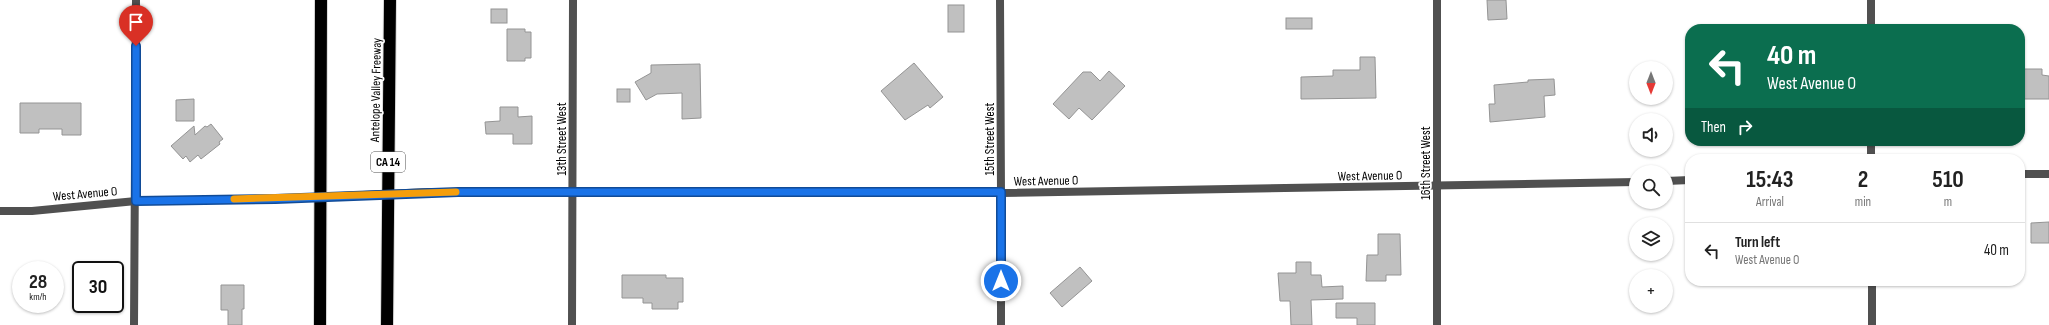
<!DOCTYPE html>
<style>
:root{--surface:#fff;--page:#f6f6f6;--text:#222;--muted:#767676;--line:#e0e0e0}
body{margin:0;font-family:"Sofia Sans Condensed",sans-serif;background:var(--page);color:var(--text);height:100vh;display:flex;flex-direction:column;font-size:15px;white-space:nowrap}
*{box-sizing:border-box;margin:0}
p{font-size:13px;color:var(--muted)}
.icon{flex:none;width:22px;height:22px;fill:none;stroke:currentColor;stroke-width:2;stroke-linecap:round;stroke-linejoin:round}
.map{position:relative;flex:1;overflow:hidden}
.details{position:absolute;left:1685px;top:154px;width:340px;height:132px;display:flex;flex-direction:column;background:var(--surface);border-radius:16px;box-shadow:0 1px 3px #0004}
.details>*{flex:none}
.guide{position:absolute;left:1685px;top:24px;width:340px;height:122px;border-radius:16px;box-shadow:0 1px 3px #0004;background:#0b6e4f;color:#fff;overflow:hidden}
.needle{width:26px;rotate:180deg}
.controls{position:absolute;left:1629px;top:61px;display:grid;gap:8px}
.controls a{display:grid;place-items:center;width:44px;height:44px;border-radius:50%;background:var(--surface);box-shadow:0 1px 3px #0004;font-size:20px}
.speed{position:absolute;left:12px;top:261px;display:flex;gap:8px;font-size:20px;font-weight:700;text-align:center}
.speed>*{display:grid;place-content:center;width:52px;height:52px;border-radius:50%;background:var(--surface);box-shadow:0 1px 3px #0004;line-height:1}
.speed small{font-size:10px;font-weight:400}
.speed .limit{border:2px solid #111;border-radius:6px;background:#fff;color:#111}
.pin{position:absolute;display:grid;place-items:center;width:34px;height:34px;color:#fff;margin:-41px -17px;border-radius:50% 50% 50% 0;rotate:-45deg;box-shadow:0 0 4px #0007}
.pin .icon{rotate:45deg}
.me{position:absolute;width:44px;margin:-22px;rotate:0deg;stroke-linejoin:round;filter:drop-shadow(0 0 3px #0008)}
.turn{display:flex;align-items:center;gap:14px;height:84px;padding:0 16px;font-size:18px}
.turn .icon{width:52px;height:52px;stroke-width:2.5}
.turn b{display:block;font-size:28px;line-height:34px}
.then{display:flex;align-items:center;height:38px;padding:0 16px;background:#0003;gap:8px;font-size:15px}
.eta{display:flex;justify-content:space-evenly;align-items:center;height:68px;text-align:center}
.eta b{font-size:24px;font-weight:700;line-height:28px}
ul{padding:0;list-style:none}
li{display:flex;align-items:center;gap:12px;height:56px;padding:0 16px;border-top:1px solid var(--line)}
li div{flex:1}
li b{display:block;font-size:15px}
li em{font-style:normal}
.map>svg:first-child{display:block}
.building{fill:#c0c0c0;stroke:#949494}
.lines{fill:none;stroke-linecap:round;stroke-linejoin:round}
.motorway-casing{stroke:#dbdbdb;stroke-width:14}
.minor{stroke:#505050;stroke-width:8}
.tertiary{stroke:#505050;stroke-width:8}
.motorway{stroke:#000;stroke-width:12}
.tertiary-bridge{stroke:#505050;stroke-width:8}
.route-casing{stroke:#114b97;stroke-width:10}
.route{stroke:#1a73e8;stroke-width:7}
.slow{stroke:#f59e0b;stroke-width:7}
.labels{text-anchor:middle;stroke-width:3.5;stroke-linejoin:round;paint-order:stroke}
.shield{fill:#fff;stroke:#4c4c4c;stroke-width:1}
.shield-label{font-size:12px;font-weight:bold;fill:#000}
.street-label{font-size:13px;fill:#000;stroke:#fff}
</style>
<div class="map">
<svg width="2049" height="325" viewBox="0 0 2049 325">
<rect width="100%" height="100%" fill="#fff"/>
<g class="building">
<polygon points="1487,0 1506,0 1507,19 1488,20"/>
<rect x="948" y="5" width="16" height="27"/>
<rect x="491" y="9" width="16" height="14"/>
<rect x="1286" y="18" width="26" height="11"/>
<polygon points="507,29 525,29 525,32 531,32 531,58 525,58 525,61 507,61"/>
<polygon points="1360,57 1375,57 1376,98 1301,99 1301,77 1333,76 1333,70 1360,70"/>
<polygon points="914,63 943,97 930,108 928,105 905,120 881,91"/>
<polygon points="700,64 701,118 682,119 682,93 657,94 646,100 635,82 651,73 651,65"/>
<polygon points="2020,69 2042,69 2042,75 2049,76 2049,99 2020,99"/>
<polygon points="1109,71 1125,86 1092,120 1079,108 1069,119 1053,104 1083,72 1091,72 1100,81"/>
<polygon points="1554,79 1555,95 1544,96 1545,117 1490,122 1489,104 1495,104 1494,85 1528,82 1528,80"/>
<rect x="617" y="89" width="13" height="13"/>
<polygon points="194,99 194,121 176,121 176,100"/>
<polygon points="20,103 81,103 81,135 62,135 62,129 39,129 39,133 20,133"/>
<polygon points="500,107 518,107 518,117 532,116 532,144 513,144 513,134 486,134 485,122 500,121"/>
<polygon points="211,124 223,139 219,142 220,144 201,159 198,155 190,162 186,156 183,159 171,146 194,126 195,135 205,126 207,127"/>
<polygon points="2049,222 2049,243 2031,243 2031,223"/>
<polygon points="1378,234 1400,234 1401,275 1386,275 1386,281 1366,281 1367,255 1378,255"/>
<polygon points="1296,262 1311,262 1311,275 1321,275 1322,287 1343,286 1343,299 1311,300 1312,325 1291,325 1290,301 1280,301 1278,273 1296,273"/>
<polygon points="1080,267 1092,281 1062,307 1050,293"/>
<polygon points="622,275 666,275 666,278 683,278 683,302 678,302 678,309 652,309 652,303 643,303 643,298 622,298"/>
<polygon points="221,285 244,285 244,309 242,309 242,325 228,325 228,310 221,310"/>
<polygon points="1336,303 1375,303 1375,325 1357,325 1357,318 1336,318"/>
</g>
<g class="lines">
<g class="motorway-casing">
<g id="motorway">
<polyline points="320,325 321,0"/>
<polyline points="387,325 390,0"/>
</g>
</g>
<g class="minor">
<polyline points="1437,0 1437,325"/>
<polyline points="1871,0 1871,29"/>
<polyline points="1871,141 1871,159"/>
<polyline points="1872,281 1872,325"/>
<polyline points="134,325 136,0"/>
<polyline points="572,325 573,0"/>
<polyline points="1001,325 1001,193"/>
</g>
<g class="tertiary">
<polyline points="1000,0 1001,193"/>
<polyline points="2020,174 2049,174"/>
<polyline points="1666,181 1690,180"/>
<polyline points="429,192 1001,193 1636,182"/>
<polyline points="0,211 32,211 136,201 275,199"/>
</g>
<use href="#motorway" class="motorway"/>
<polyline class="tertiary-bridge" points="275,199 429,192"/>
</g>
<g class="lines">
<g class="route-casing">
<polyline id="route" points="136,46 136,201 275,199 458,192 1001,192 1001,281"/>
</g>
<use href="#route" class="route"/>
<polyline class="slow" points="234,199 456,192"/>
</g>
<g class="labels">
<rect class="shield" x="371" y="152" width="34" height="20" rx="3"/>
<g class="shield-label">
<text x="388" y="166">CA 14</text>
</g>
<g class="street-label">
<text transform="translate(375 90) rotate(-89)" y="5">Antelope Valley Freeway</text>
<text transform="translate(561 139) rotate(-90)" y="5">13th Street West</text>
<text transform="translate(989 139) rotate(-90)" y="5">15th Street West</text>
<text transform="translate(1425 163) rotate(-90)" y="5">16th Street West</text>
<text transform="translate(1370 175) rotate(-1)" y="5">West Avenue O</text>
<text transform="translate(1046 180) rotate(-1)" y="5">West Avenue O</text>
<text transform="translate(85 193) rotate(-5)" y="5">West Avenue O</text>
</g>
</g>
</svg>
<div class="controls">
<a><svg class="needle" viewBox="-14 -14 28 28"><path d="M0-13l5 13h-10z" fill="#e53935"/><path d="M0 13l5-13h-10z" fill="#767676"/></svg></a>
<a><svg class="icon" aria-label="sound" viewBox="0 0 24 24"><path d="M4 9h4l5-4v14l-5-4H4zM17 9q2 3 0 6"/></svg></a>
<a><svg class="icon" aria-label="search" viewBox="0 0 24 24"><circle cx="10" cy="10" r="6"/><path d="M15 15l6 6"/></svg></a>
<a><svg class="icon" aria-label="layers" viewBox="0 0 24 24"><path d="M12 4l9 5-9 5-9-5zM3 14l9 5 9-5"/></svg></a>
<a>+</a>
</div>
<div class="speed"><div>28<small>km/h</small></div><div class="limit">30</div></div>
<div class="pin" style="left:136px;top:46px;background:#d93025"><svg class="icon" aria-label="arrive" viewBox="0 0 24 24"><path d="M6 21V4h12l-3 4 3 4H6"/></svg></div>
<svg class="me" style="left:1001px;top:281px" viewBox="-20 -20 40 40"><circle r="17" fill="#1a73e8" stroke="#fff" stroke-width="3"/><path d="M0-11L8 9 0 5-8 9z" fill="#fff"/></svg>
<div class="guide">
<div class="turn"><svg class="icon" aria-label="left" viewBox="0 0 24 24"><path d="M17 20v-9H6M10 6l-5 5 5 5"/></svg><div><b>40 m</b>West Avenue O</div></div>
<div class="then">Then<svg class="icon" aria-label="right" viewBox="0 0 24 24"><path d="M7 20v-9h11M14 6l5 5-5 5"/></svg></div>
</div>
<section class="details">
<div class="eta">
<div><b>15:43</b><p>Arrival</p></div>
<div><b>2</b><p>min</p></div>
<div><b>510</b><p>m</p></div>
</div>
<ul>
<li><svg class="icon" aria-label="left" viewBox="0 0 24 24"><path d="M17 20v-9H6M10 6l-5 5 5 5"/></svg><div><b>Turn left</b><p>West Avenue O</p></div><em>40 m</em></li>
</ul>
</section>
</div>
